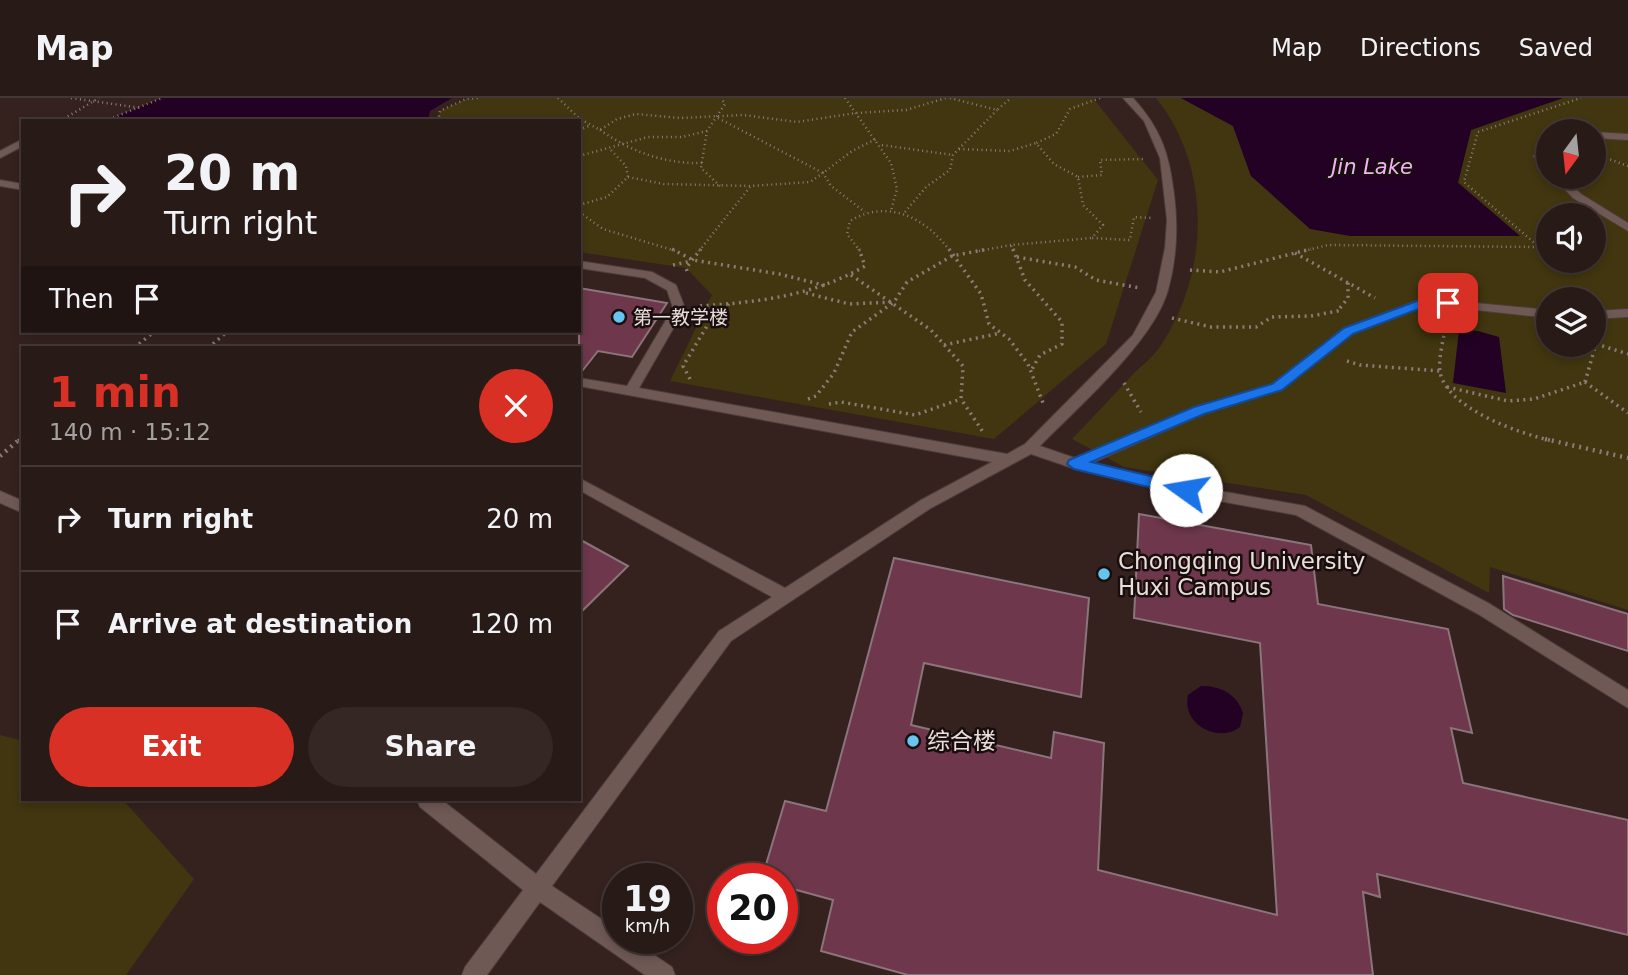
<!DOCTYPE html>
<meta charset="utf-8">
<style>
:root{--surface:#281a17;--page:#342724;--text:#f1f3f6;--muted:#a5a1a1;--line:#443836;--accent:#d93025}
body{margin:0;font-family:"DejaVu Sans","Noto Sans SC",sans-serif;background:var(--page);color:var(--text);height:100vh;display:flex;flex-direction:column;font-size:26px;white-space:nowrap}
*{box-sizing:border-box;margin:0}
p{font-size:23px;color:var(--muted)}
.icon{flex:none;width:38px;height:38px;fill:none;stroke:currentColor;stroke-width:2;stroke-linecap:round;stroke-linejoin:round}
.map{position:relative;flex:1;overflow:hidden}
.drawer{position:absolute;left:21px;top:248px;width:560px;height:455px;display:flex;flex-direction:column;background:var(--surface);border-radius:0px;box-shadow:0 4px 10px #0003,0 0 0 2px var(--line)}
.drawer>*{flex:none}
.hud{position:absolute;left:21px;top:21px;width:560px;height:214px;border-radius:0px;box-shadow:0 4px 10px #0003,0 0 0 2px var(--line);background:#281a17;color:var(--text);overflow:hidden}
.needle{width:46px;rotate:195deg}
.buttons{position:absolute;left:1536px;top:21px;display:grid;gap:14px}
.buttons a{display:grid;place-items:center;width:70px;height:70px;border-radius:50%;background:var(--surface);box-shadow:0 4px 10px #0003,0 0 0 2px var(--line);font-size:35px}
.speed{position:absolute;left:602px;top:765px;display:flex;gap:14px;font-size:35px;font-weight:700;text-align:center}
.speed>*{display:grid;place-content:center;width:91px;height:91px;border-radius:50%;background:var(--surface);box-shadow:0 4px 10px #0003,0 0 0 2px var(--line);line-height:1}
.speed small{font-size:18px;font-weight:400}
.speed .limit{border:10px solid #d22;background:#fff;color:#111}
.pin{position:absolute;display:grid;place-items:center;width:60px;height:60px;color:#fff;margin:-30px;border-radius:14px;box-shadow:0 4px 10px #0006}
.me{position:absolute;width:77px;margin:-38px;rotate:283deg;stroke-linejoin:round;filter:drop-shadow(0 0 5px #0008)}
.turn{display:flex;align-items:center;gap:24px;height:147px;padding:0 28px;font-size:32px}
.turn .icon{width:91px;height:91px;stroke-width:2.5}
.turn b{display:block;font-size:49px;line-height:60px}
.then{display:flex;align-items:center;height:66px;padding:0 28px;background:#0003;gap:14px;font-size:26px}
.round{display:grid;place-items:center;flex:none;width:74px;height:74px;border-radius:37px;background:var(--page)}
.summary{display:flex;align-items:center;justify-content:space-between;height:119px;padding:0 28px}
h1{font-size:42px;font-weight:700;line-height:52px;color:var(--accent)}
.button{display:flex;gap:14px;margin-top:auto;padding:14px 28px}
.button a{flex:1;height:80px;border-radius:42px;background:var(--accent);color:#fff;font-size:28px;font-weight:700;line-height:80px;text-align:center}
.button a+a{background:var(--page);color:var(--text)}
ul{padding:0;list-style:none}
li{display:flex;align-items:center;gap:21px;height:105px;padding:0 28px;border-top:2px solid var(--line)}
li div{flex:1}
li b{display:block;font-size:26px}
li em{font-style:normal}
header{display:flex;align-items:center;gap:42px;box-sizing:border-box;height:98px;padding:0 35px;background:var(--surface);border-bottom:2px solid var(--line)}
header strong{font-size:33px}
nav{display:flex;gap:38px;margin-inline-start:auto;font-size:24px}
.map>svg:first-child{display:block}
.green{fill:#41360f;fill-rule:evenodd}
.water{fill:#230125}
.building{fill:#6e374b;stroke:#8b747b;stroke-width:2}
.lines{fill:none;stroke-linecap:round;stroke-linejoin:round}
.service-casing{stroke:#4d3d3a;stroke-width:2}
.path-far2{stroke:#8c7c79;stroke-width:2.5;stroke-dasharray:1 3.5;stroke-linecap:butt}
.path-far1{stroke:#8c7c79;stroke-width:3.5;stroke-dasharray:2 4.5;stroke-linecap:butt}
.path{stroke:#8c7c79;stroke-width:4.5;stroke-dasharray:2 5;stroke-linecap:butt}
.service{fill:#6f5955;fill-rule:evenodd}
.route{fill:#1a73e8;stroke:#114b97;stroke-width:2}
.poi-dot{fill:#65c5ef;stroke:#170e0d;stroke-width:2.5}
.labels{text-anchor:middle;stroke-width:5;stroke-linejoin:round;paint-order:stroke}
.far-poi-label{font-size:19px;fill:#eaddda;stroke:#170e0d;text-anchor:start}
.far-water-label{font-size:21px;font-style:italic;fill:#f2b3f4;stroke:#170e0d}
.poi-label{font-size:23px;fill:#eaddda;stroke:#170e0d;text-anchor:start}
</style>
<header>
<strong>Map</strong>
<nav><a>Map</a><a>Directions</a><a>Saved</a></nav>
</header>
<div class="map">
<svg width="1628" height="877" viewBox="0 0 1628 877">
<rect width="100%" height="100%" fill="#35221f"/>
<g class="green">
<polygon points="479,0 1093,0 1158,82 1106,246 994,341 670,283 712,197 686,170 579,154 579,23 438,23 440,13 466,1"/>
<path d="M1156 0H1181L1233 28 1251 78 1519 137 1458 84 1471 32 1563 0H1628V512L1490 469 1489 495 1306 397 1124 369 1072 341C1093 319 1114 297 1134 275 1144 266 1156 256 1163 244 1210 171 1211 68 1156 0ZM1549 33H1594V79H1549ZM1549 117H1594V163H1549ZM1549 201H1594V247H1549Z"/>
<polygon points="0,637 23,643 23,702 123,702 194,781 126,877 0,877"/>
</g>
<g class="water">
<polygon points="162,0 452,0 430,13 428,23 105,23"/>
<polygon points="1181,0 1563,0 1471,32 1458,85 1520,138 1350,138 1310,131 1251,78 1233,28"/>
<polygon points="1459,232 1478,233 1499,239 1506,295 1453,285"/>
<path d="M1201 588C1220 588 1236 595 1243 615L1240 629C1218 646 1181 626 1188 597Z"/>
</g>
<g class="building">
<polygon points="579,190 667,205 632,259 598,253 579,277"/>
<polygon points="1139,416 1311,447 1318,506 1448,531 1472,635 1451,630 1463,685 1628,722 1628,837 1377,776 1380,799 1363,794 1373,877 908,877 821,853 833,802 782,788 782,780 762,780 785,703 826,713 894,460 1089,500 1081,599 924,565 911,627 1051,660 1054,634 1104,645 1098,772 1277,817 1260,545 1134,520"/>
<polygon points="579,441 628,468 579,516"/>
<polygon points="1503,478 1628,516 1628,553 1513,517 1504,511"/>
</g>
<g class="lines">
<g class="service-casing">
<g id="service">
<path d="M1123 0H1133C1161 31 1169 55 1174 96 1178 128 1177 160 1168 192 1154 243 1078 309 1040 348L1075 360 1194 310 1272 286 1344 230 1424 200 1549 212V220L1429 207 1352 236 1282 292 1204 316 1092 365 1186 387 1305 408 1490 506 1628 592V610L1478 516 1296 417 1186 397 1075 371 1031 356 931 410 731 543 552 788 618 832V840H629L672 869 675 877H645L540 804 487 877H462L465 869 523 792 420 709 417 702H442L536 776 719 533 772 499 579 392V380L785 490 921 402 992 364 579 288V280L627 288 673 210 667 192 645 180 579 170V163L652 174 676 187 685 210 639 290 1007 356 1025 346 1133 237 1156 194 1165 150 1167 122 1160 60 1144 23Z"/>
<polygon points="1594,34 1628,36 1628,42 1594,40"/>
<polygon points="23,41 23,48 0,60 0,53"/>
<polygon points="1549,50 1549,57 1544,59 1549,63 1549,72 1533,58"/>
<polygon points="1553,79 1564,79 1581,96 1628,125 1628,133 1573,100"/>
<polygon points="0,82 23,86 23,92 0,88"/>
<polygon points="1628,211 1628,219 1594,221 1594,213"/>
<polygon points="0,393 23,403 23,415 0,405"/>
</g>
</g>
<g class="path-far2">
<polyline points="71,0 141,10"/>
<polyline points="558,0 580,21 600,32 617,21 636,16 680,20 743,17 797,24 856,15 906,12 946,0"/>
<polyline points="845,0 891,65 897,91 891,113"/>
<polyline points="950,0 997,12 1011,0"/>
<polyline points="1100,0 1070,11 1056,36 1036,45 1054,66 1078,79 1083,107 1103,127 1092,140 1130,142 1134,119 1152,120"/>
<polyline points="718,20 823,75 852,53 876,41"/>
<polyline points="60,23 99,0"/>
<polyline points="105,23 162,0"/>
<polyline points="438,23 440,13 466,1 479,0"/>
<polyline points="579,32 591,27"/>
<path d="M600 32C632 54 664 66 703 65"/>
<polyline points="882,47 953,57"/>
<polyline points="959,51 1010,53 1036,45"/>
<polyline points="579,58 648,39 682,39 707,33"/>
<polyline points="1606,60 1628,68"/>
<polyline points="628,79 664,86 751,88 810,84 823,75 831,88 865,114"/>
<polyline points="1078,79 1102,77 1100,62 1144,61"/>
<polyline points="720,88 701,70 707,33 725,6 721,0"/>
<polyline points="579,107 607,99 628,79 626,68 609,50"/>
<polyline points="579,114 603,131 676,153"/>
<polyline points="905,114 926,89 950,72 953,57 997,12"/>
<polyline points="699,153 750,89"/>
<path d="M860 153 847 136 850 123C888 100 926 120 950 153"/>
<polyline points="979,153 1011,147"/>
<polyline points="1013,153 1011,147 1092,140"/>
<polyline points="1304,153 1328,147 1539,149 1464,84 1478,34 1581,0"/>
</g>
<g class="path-far1">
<polyline points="672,151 693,162 779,176 827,188"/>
<polyline points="949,151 981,196 989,226 1009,241 1028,266 1043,305"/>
<polyline points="1013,151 1025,182 1062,224 1062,246 1040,257 1031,273"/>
<polyline points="1295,155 1375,200"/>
<polyline points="1017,159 1075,169 1096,182 1140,190"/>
<polyline points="673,167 692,163"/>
<polyline points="1190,172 1220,174 1311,151"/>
<polyline points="687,173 686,170 701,151"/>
<polyline points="851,177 931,232 963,268 961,301 983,334"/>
<polyline points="806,195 849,206 893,204"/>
<path d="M700 208C759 204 813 198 865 168L859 151"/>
<polyline points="1340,210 1348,200 1348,184"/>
<polyline points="1172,220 1211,229 1256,229 1272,219 1311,218 1343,212"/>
<path d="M1446 225C1444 240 1438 260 1440 274 1447 311 1521 336 1553 343"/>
<polyline points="1596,246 1628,256"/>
<polyline points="944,247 1001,235"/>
<polyline points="134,250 155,233"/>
<polyline points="208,250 228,233"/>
<polyline points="1347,263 1360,267 1440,273"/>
<polyline points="690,281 683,268 707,228 729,206"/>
<polyline points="1585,284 1628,315"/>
<polyline points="1585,284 1596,246 1594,242"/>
<polyline points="1124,285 1141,314"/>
<polyline points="1447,289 1508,303 1534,301 1585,284"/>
<polyline points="808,301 816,298 834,275 852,234 894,204 907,184 952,158 988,151"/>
<polyline points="829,306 841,304 915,317 961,301"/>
<polyline points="18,343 23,339"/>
</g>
<g class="path">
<polyline points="1545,341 1628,360"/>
<polyline points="0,358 20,341"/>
</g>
<use href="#service" class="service"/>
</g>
<polygon class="route" points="1428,199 1454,205 1448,209 1429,207 1353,236 1282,292 1204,316 1091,364 1192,388 1192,396 1186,398 1074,371 1067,366 1069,362 1194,309 1272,286 1344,230"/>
<g class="poi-dot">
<circle cx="619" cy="219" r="7"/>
<circle cx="1104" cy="476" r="7"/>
<circle cx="913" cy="643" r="7"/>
</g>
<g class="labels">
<g class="far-poi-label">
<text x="633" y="226">第一教学楼</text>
</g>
<g class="far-water-label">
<text x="1372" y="76">Jin Lake</text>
</g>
<g class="poi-label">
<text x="1118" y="471">Chongqing University<tspan x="1118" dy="26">Huxi Campus</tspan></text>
<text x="927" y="651">综合楼</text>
</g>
</g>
</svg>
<div class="buttons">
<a><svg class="needle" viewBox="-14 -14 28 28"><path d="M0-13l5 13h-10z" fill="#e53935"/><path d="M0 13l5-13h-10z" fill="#a5a1a1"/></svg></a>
<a><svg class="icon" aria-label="sound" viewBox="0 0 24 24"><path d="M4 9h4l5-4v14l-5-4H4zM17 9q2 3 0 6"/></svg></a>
<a><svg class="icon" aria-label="layers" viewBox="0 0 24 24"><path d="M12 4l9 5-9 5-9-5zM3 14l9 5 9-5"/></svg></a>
</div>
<div class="speed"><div>19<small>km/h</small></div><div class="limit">20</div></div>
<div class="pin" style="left:1448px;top:205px;background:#d93025"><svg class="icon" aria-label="arrive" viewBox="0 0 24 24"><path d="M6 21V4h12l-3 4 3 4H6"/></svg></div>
<svg class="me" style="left:1186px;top:392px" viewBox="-20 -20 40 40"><circle r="19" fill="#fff"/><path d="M0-13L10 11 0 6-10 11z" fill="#1a73e8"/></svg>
<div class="hud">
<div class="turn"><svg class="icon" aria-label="right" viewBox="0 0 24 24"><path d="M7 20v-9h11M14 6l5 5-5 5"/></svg><div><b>20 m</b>Turn right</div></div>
<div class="then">Then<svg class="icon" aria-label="arrive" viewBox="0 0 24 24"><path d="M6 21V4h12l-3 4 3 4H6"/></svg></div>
</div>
<section class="drawer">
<div class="summary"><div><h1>1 min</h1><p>140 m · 15:12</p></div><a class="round" style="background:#d93025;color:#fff"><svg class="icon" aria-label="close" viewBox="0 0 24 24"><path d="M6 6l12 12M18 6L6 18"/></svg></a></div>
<ul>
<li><svg class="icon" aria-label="right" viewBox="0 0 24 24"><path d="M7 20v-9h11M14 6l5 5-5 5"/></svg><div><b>Turn right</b></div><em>20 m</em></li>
<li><svg class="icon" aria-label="arrive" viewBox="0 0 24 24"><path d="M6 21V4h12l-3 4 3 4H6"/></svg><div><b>Arrive at destination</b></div><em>120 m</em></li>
</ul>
<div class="button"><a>Exit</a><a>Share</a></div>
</section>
</div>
